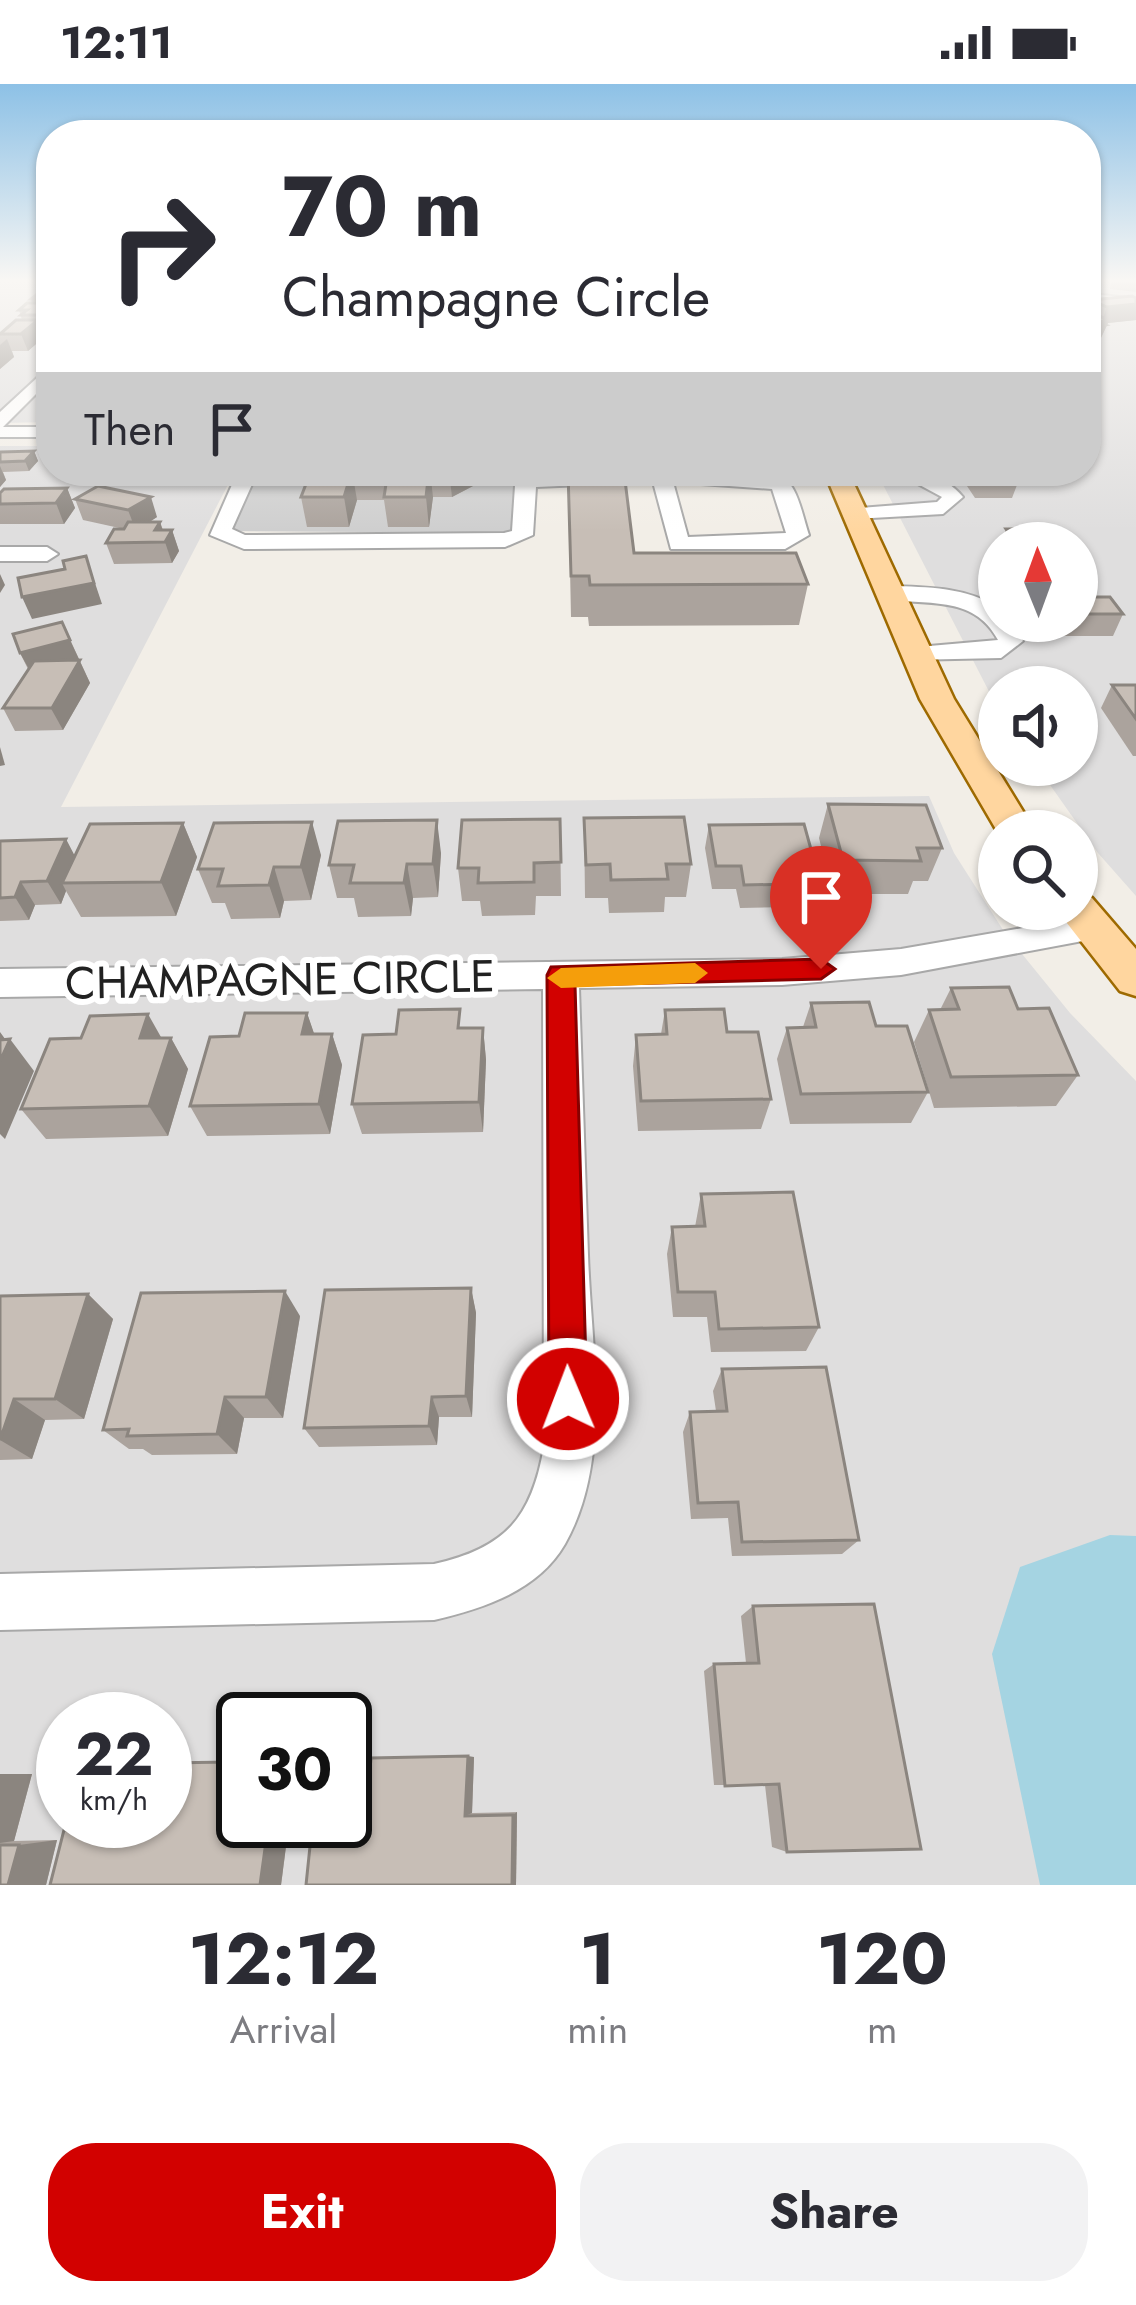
<!DOCTYPE html>
<style>
:root{--surface:#fff;--page:#f2f2f3;--text:#2b2b33;--muted:#7c7c81;--accent:#d20100}
body{margin:0;font-family:Jost,sans-serif;background:var(--page);color:var(--text);height:100vh;display:flex;flex-direction:column;font-size:45px;white-space:nowrap}
*{box-sizing:border-box;margin:0}
p{font-size:39px;color:var(--muted)}
.icon{flex:none;width:66px;height:66px;fill:none;stroke:currentColor;stroke-width:2;stroke-linecap:round;stroke-linejoin:round}
.map{position:relative;height:1801px;overflow:hidden}
.side{display:flex;flex-direction:column;background:var(--surface);flex:1}
.side>*{flex:none}
.guide{position:absolute;left:36px;top:36px;width:1065px;height:366px;border-radius:48px;box-shadow:0 3px 9px #0004;background:#fff;color:var(--text);overflow:hidden}
.needle{width:78px;rotate:359deg}
.buttons{position:absolute;left:978px;top:438px;display:grid;gap:24px}
.buttons a{display:grid;place-items:center;width:120px;height:120px;border-radius:50%;background:var(--surface);box-shadow:0 3px 9px #0004;font-size:60px}
.speed{position:absolute;left:36px;top:1608px;display:flex;gap:24px;font-size:60px;font-weight:700;text-align:center}
.speed>*{display:grid;place-content:center;width:156px;height:156px;border-radius:50%;background:var(--surface);box-shadow:0 3px 9px #0004;line-height:1}
.speed small{font-size:30px;font-weight:400}
.speed .limit{border:6px solid #111;border-radius:18px;background:#fff;color:#111}
.pin{position:absolute;display:grid;place-items:center;width:102px;height:102px;color:#fff;margin:-123px -51px;border-radius:50% 50% 50% 0;rotate:-45deg;box-shadow:0 0 12px #0007}
.pin .icon{rotate:45deg}
.me{position:absolute;width:132px;margin:-66px;rotate:359deg;stroke-linejoin:round;filter:drop-shadow(0 0 9px #0008)}
.turn{display:flex;align-items:center;gap:42px;height:252px;padding:0 48px;font-size:54px}
.turn .icon{width:156px;height:156px;stroke-width:2.5}
.turn b{display:block;font-size:84px;line-height:102px}
.then{display:flex;align-items:center;height:114px;padding:0 48px;background:#0003;gap:24px;font-size:45px}
.eta{display:flex;justify-content:space-evenly;align-items:center;height:204px;text-align:center}
.eta b{font-size:72px;font-weight:700;line-height:84px}
.action{display:flex;gap:24px;margin-top:auto;padding:24px 48px}
.action a{flex:1;height:138px;border-radius:48px;background:var(--accent);color:#fff;font-size:48px;font-weight:700;line-height:138px;text-align:center}
.action a+a{background:var(--page);color:var(--text)}
.status{display:flex;justify-content:space-between;align-items:center;height:84px;padding:0 60px;background:var(--surface);direction:ltr}
.status svg{height:33px;fill:currentColor}
.map>svg:first-child{display:block}
.residential{fill:#dfdede;fill-rule:evenodd}
.religious{fill:#cfcfcf}
.water{fill:#a5d4e2}
.lines{fill:none;stroke-linecap:round;stroke-linejoin:round}
.minor-casing{stroke:#a8a8a8;stroke-width:4}
.major-casing{stroke:#9e6a00;stroke-width:5}
.minor{fill:#fff;fill-rule:evenodd}
.major{fill:#ffd69f;fill-rule:evenodd}
.wall{fill:#aba39d}
.shaded-wall{fill:#8b857f}
.building{fill:#c7beb6;stroke:#8b857f;stroke-width:3}
.route{fill:#d20100;stroke:#880100;stroke-width:3}
.slow{fill:#f59e0b}
.labels{text-anchor:middle;stroke-width:12;stroke-linejoin:round;paint-order:stroke}
.street-label{font-size:45px;fill:#212121;stroke:#fff}
</style>
<div class="status"><b>12:11</b><svg viewBox="0 0 49 12"><path d="M0 12V9h3v3zM5 12V6h3v6zM10 12V3h3v9zM15 12V0h3v12zM26 1h20v11H26zM47 4h2v5h-2z"/></svg></div>
<div class="map">
<svg width="1136" height="1801" viewBox="0 0 1136 1801">
<rect width="100%" height="100%" fill="#f2eee7"/>
<g class="residential">
<polygon points="0,195 51,195 51,338 0,339"/>
<path d="M1086 195H1136V812L1098 769 1036 681H1077V603H999V627L876 387H1086ZM999 459H1077V537H999Z"/>
<path d="M0 362H51V387H235L61 723 929 712 954 769 1005 849 1070 929 1136 997V1801H0ZM63 1635H165V1737H63ZM243 1635H345V1737H243Z"/>
</g>
<polygon class="religious" points="254,387 517,387 518,449 228,447"/>
<polygon class="water" points="1110,1451 1136,1452 1136,1801 1040,1801 992,1570 1020,1483"/>
<g class="lines">
<g class="minor-casing">
<g id="minor">
<polygon points="1086,209 1136,215 1136,223 1086,217"/>
<polygon points="51,281 51,295 3,343 51,343 51,353 0,353 0,328"/>
<path d="M238 387H258L232 445 245 451 504 449 512 447 516 387H536V391C575 390 766 377 788 398 799 409 804 437 809 451L785 465H671L653 398 536 403 533 451 505 463 244 465 210 451ZM673 398 772 405 786 449 688 453Z"/>
<path d="M839 387C881 387 934 377 963 413L943 430 854 435 844 429 847 425 937 418 942 413 916 399 832 397V389Z"/>
<polygon points="0,463 47,463 58,470 47,477 0,477"/>
<path d="M890 502C928 503 966 503 999 524V537H1012L1023 557 1001 574 909 576 905 571 909 566 918 563 998 556C973 509 925 523 882 514V504Z"/>
<path d="M1092 832 1104 835 1109 844 1104 853 901 891 782 901 579 904C582 993 585 1082 588 1171 591 1264 613 1375 565 1460 538 1507 484 1524 434 1536L0 1546V1490L434 1480C506 1464 532 1433 544 1362L543 905 0 913V885L782 875 901 865Z"/>
</g>
</g>
<g class="major-casing">
<g id="major">
<polygon points="824,387 848,387 954,615 1035,747 999,747 999,751 997,747 920,615"/>
<polygon points="1077,810 1092,814 1136,865 1136,912 1120,907 1056,825 1077,825"/>
</g>
</g>
<use href="#minor" class="minor"/>
<use href="#major" class="major"/>
</g>
<g class="wall">
<polygon points="1112,195 1136,195 1136,208 1110,205"/>
<polygon points="51,203 51,247 42,247 44,253 28,267 12,267 14,273 0,285 0,249 22,236 19,226 32,219 31,215"/>
<polygon points="1136,214 1136,236 1108,239 1099,258 1087,227 1091,216"/>
<polygon points="34,367 38,377 29,387 3,388 6,396 0,403 0,368"/>
<polygon points="92,387 115,387 113,391 93,391"/>
<polygon points="155,387 219,387 214,395 158,395"/>
<polygon points="257,387 476,387 473,402 452,413 433,413 429,443 388,443 384,416 357,416 349,443 307,443 301,413 309,391 259,396"/>
<polygon points="568,387 634,469 808,500 799,541 589,542 588,533 571,533"/>
<polygon points="957,387 1025,387 1021,401 1017,401 1012,414 975,414"/>
<polygon points="67,404 75,424 64,440 0,440 0,409"/>
<polygon points="75,415 157,433 149,438 160,438 163,446 172,446 179,467 172,479 114,480 106,459 124,445 83,436"/>
<polygon points="1006,445 1049,459 1001,459"/>
<polygon points="1077,494 1093,513 1123,530 1113,552 1052,552 1042,537 1077,537"/>
<polygon points="62,538 90,599 63,646 15,647 3,624 28,585 20,569"/>
<polygon points="1112,601 1136,601 1136,672 1133,672 1101,624"/>
<polygon points="828,720 942,764 928,797 913,797 908,810 833,810 819,754"/>
<polygon points="584,734 691,780 686,813 665,813 664,828 609,829 608,814 585,814"/>
<polygon points="560,735 561,812 536,812 535,831 482,832 480,817 462,817 458,784"/>
<polygon points="183,739 197,773 176,832 81,833 66,807 61,820 35,821 29,836 0,837 0,757 75,772"/>
<polygon points="709,741 817,787 811,810 794,810 791,823 740,824 736,805 712,805 705,764"/>
<polygon points="441,769 438,813 413,814 411,832 358,833 354,814 337,814 329,781"/>
<polygon points="321,771 311,816 284,817 280,834 231,835 225,819 212,819 198,785"/>
<polygon points="951,904 1018,925 1078,991 1056,1022 934,1024 914,958 929,926 940,926"/>
<polygon points="811,919 876,942 928,1008 911,1039 790,1040 777,975 787,944 803,943"/>
<polygon points="665,926 727,948 771,1015 761,1045 638,1047 633,982 636,951 661,950"/>
<polygon points="307,929 314,950 332,950 342,981 330,1050 207,1052 190,1022 239,952"/>
<polygon points="462,944 483,944 486,976 483,1048 362,1050 352,1020 396,950"/>
<polygon points="81,954 171,954 188,985 168,1052 46,1055 21,1025"/>
<polygon points="701,1110 819,1243 806,1267 711,1268 707,1233 673,1233 667,1170 672,1143 695,1143"/>
<polygon points="471,1204 476,1229 472,1333 439,1333 437,1361 319,1363 304,1344"/>
<polygon points="88,1210 113,1235 84,1335 45,1336 32,1375 0,1376 0,1212"/>
<polygon points="300,1232 283,1334 244,1334 237,1370 152,1371 143,1365 129,1365 103,1346"/>
<polygon points="722,1285 859,1456 842,1470 732,1472 728,1434 691,1435 683,1348 690,1328 716,1327 713,1307"/>
<polygon points="874,1520 787,1768 772,1763 765,1701 714,1701 704,1587 714,1580 746,1579 741,1532 753,1522"/>
<polygon points="474,1673 472,1729 517,1728 516,1801 312,1743 330,1739 365,1739"/>
<polygon points="0,1690 32,1690 14,1757 57,1756 46,1801 0,1801"/>
<polygon points="289,1739 281,1801 64,1746 99,1742"/>
</g>
<g class="shaded-wall">
<polygon points="1136,220 1136,236 1108,239 1099,258 1086,260 1086,244 1102,237 1107,223"/>
<polygon points="38,236 44,253 28,267 21,250"/>
<polygon points="7,255 14,273 0,285 0,261"/>
<polygon points="34,367 38,377 29,387 25,377"/>
<polygon points="0,382 6,396 0,403"/>
<polygon points="257,387 318,387 318,390 259,396"/>
<polygon points="352,387 357,416 349,443 344,413"/>
<polygon points="430,387 433,413 429,443 426,413"/>
<polygon points="449,387 476,387 473,402 452,413"/>
<polygon points="67,404 75,424 64,440 56,419"/>
<polygon points="151,413 157,433 136,447 128,426"/>
<polygon points="160,438 166,457 172,446 179,467 172,479 165,458 155,446"/>
<polygon points="86,472 102,520 32,535 22,513"/>
<polygon points="0,490 5,501 0,509"/>
<polygon points="70,556 90,599 63,646 20,569"/>
<polygon points="0,663 5,681 0,682"/>
<polygon points="437,736 441,769 438,813 433,780"/>
<polygon points="312,738 321,771 311,816 301,783"/>
<polygon points="183,739 197,773 176,832 161,798"/>
<polygon points="66,755 78,778 62,799 66,807 61,820 47,797"/>
<polygon points="407,780 413,814 411,832 404,799"/>
<polygon points="274,783 284,817 280,834 269,801"/>
<polygon points="21,798 35,821 29,836 15,813"/>
<polygon points="307,929 318,961 302,950"/>
<polygon points="148,930 166,962 140,954"/>
<polygon points="483,944 486,976 483,1048 479,1018"/>
<polygon points="0,948 8,959 10,955 34,987 5,1055 0,1050"/>
<polygon points="332,950 342,981 330,1050 319,1020"/>
<polygon points="171,954 188,985 168,1052 149,1022"/>
<polygon points="471,1204 476,1229 472,1333 466,1312"/>
<polygon points="285,1207 300,1232 283,1334 266,1313"/>
<polygon points="88,1210 113,1235 84,1335 55,1315"/>
<polygon points="225,1313 244,1334 237,1370 217,1350"/>
<polygon points="432,1313 439,1333 437,1361 429,1342"/>
<polygon points="14,1315 45,1336 32,1375 0,1356"/>
<polygon points="468,1672 474,1673 472,1729 465,1732"/>
<polygon points="230,1678 243,1678 243,1740 219,1744"/>
<polygon points="0,1690 32,1690 14,1757 0,1759"/>
<polygon points="517,1728 516,1801 512,1801 513,1731"/>
<polygon points="289,1739 281,1801 260,1801 268,1743"/>
<polygon points="57,1756 46,1801 8,1801 19,1761"/>
</g>
<g class="building">
<polygon points="46,203 51,203 51,215 31,215"/>
<polygon points="1132,212 1136,214 1136,220 1107,223 1091,216"/>
<polygon points="27,219 51,219 51,227 47,231 21,231 27,226 19,226"/>
<polygon points="1086,227 1109,236 1097,238 1105,241 1086,244"/>
<polygon points="16,236 38,236 21,250 0,250"/>
<polygon points="34,367 25,377 0,378 0,368"/>
<polygon points="311,387 352,387 344,413 301,413"/>
<polygon points="388,387 429,387 426,413 384,413"/>
<polygon points="568,387 624,388 634,469 796,469 808,500 590,501 589,492 571,492"/>
<polygon points="976,387 1014,387 1019,394 981,394"/>
<polygon points="98,402 151,413 128,426 75,415"/>
<polygon points="67,404 56,419 0,420 0,409 4,405"/>
<polygon points="128,438 160,438 155,446 172,446 165,458 106,459 114,445 124,445"/>
<polygon points="1006,445 1039,445 1049,459 1016,459"/>
<polygon points="86,472 94,499 22,513 18,494 65,485 63,477"/>
<polygon points="1077,494 1093,513 1110,513 1123,530 1077,530"/>
<polygon points="62,538 70,556 20,569 13,550"/>
<polygon points="80,576 52,624 3,624 34,577"/>
<polygon points="1112,601 1136,601 1136,635"/>
<polygon points="828,720 926,721 942,764 917,764 921,777 843,776"/>
<polygon points="684,733 691,780 666,780 668,795 611,796 610,780 586,781 584,734"/>
<polygon points="560,735 561,778 534,779 534,798 478,799 479,784 458,784 462,736"/>
<polygon points="437,736 433,780 407,780 404,799 350,799 354,781 329,781 338,737"/>
<polygon points="312,738 301,783 274,783 269,801 218,802 223,785 198,785 214,739"/>
<polygon points="183,739 161,798 62,799 90,740"/>
<polygon points="804,740 817,787 794,788 797,800 744,801 741,782 716,782 709,741"/>
<polygon points="66,755 47,797 21,798 15,813 0,814 0,757"/>
<polygon points="1009,903 1018,925 1049,924 1078,991 951,993 929,926 959,925 951,904"/>
<polygon points="869,918 876,942 907,942 928,1008 801,1010 787,944 816,943 811,919"/>
<polygon points="460,925 458,944 483,944 479,1018 352,1020 363,951 396,950 399,926"/>
<polygon points="724,925 727,948 758,948 771,1015 641,1017 636,951 667,950 665,926"/>
<polygon points="245,929 307,929 302,950 332,950 319,1020 190,1022 210,953 239,952"/>
<polygon points="148,930 140,954 171,954 149,1022 21,1025 50,955 81,954 90,932"/>
<polygon points="10,955 0,977 0,956"/>
<polygon points="793,1108 819,1243 719,1245 715,1208 678,1208 672,1143 705,1142 701,1110"/>
<polygon points="471,1204 466,1312 432,1313 429,1342 304,1344 325,1206"/>
<polygon points="285,1207 266,1313 225,1313 217,1350 127,1352 129,1345 103,1346 141,1209"/>
<polygon points="88,1210 55,1315 14,1315 0,1356 0,1212"/>
<polygon points="826,1283 859,1456 742,1458 738,1418 698,1419 690,1328 727,1327 722,1285"/>
<polygon points="874,1520 921,1765 787,1768 779,1700 725,1702 714,1580 759,1579 753,1522"/>
<polygon points="468,1672 465,1732 513,1731 512,1801 306,1801 312,1743 365,1742 371,1674"/>
<polygon points="230,1678 219,1744 268,1743 260,1801 50,1801 64,1746 116,1745 118,1737 165,1737 165,1679"/>
<polygon points="0,1761 19,1761 8,1801 0,1801"/>
</g>
<linearGradient id="sky" x2="0" y2="1"><stop stop-color="#8dc1e6"/><stop offset="0.44" stop-color="#f9f7f4"/><stop offset="1" stop-color="#f9f7f4" stop-opacity="0"/></linearGradient>
<rect width="1136" height="447" fill="url(#sky)"/>
<polygon class="route" points="821,875 835,885 821,895 575,901 587,1315 581,1328 568,1334 555,1328 549,1315 547,891 551,883"/>
<polygon class="slow" points="695,879 708,889 695,899 561,904 547,894 561,884"/>
<g class="labels">
<g class="street-label">
<text transform="translate(280 895) rotate(-1)" y="16">CHAMPAGNE CIRCLE</text>
</g>
</g>
</svg>
<div class="buttons">
<a><svg class="needle" viewBox="-14 -14 28 28"><path d="M0-13l5 13h-10z" fill="#e53935"/><path d="M0 13l5-13h-10z" fill="#7c7c81"/></svg></a>
<a><svg class="icon" aria-label="sound" viewBox="0 0 24 24"><path d="M4 9h4l5-4v14l-5-4H4zM17 9q2 3 0 6"/></svg></a>
<a><svg class="icon" aria-label="search" viewBox="0 0 24 24"><circle cx="10" cy="10" r="6"/><path d="M15 15l6 6"/></svg></a>
</div>
<div class="speed"><div>22<small>km/h</small></div><div class="limit">30</div></div>
<div class="pin" style="left:821px;top:885px;background:#d93025"><svg class="icon" aria-label="arrive" viewBox="0 0 24 24"><path d="M6 21V4h12l-3 4 3 4H6"/></svg></div>
<svg class="me" style="left:568px;top:1315px" viewBox="-20 -20 40 40"><circle r="17" fill="#d20100" stroke="#fff" stroke-width="3"/><path d="M0-11L8 9 0 5-8 9z" fill="#fff"/></svg>
<div class="guide">
<div class="turn"><svg class="icon" aria-label="right" viewBox="0 0 24 24"><path d="M7 20v-9h11M14 6l5 5-5 5"/></svg><div><b>70 m</b>Champagne Circle</div></div>
<div class="then">Then<svg class="icon" aria-label="arrive" viewBox="0 0 24 24"><path d="M6 21V4h12l-3 4 3 4H6"/></svg></div>
</div>
</div>
<section class="side">
<div class="eta">
<div><b>12:12</b><p>Arrival</p></div>
<div><b>1</b><p>min</p></div>
<div><b>120</b><p>m</p></div>
</div>
<div class="action"><a>Exit</a><a>Share</a></div>
</section>
